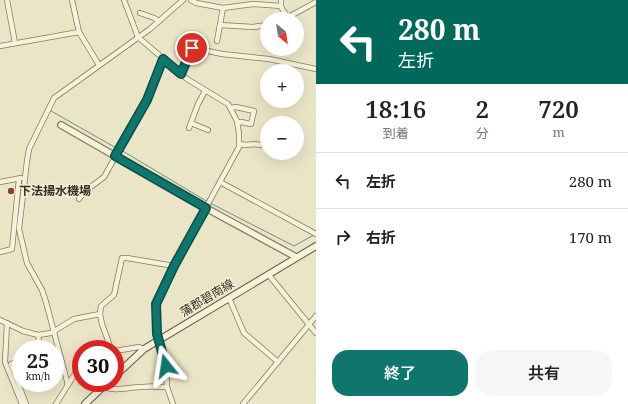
<!DOCTYPE html>
<html lang="ja">
<meta charset="utf-8">
<style>
:root{--surface:#fff;--page:#f6f6f6;--text:#222;--muted:#767676;--line:#e0e0e0;--accent:#0f766e}
body{margin:0;font-family:"Noto Serif","Noto Sans JP",serif;background:var(--page);color:var(--text);height:100vh;display:flex;flex-direction:column;font-size:15px;white-space:nowrap}
*{box-sizing:border-box;margin:0}
p{font-size:13px;color:var(--muted)}
.icon{flex:none;width:22px;height:22px;fill:none;stroke:currentColor;stroke-width:2;stroke-linecap:round;stroke-linejoin:round}
.map{position:relative;flex:1;overflow:hidden}
.sheet{display:flex;flex-direction:column;background:var(--surface);width:312px}
.sheet>*{flex:none}
.banner{background:#00695c;color:#fff;overflow:hidden}
.needle{width:26px;rotate:151deg}
.buttons{position:absolute;left:260px;top:12px;display:grid;gap:8px}
.buttons a{display:grid;place-items:center;width:44px;height:44px;border-radius:50%;background:var(--surface);box-shadow:0 4px 16px #0002;font-size:20px}
.speed{position:absolute;left:12px;top:340px;display:flex;gap:8px;font-size:20px;font-weight:700;text-align:center}
.speed>*{display:grid;place-content:center;width:52px;height:52px;border-radius:50%;background:var(--surface);box-shadow:0 4px 16px #0002;line-height:1}
.speed small{font-size:10px;font-weight:400}
.speed .limit{border:6px solid #d22;background:#fff;color:#111}
.pin{position:absolute;display:grid;place-items:center;width:34px;height:34px;color:#fff;margin:-17px;border:2px solid #fff;border-radius:50%;box-shadow:0 1px 4px #0007}
.me{position:absolute;width:44px;margin:-22px;rotate:345deg;stroke-linejoin:round;filter:drop-shadow(0 0 3px #0008)}
.turn{display:flex;align-items:center;gap:14px;height:84px;padding:0 16px;font-size:18px}
.turn .icon{width:52px;height:52px;stroke-width:2.5}
.turn b{display:block;font-size:28px;line-height:34px}
.eta{display:flex;justify-content:space-evenly;align-items:center;height:68px;text-align:center}
.eta b{font-size:24px;font-weight:600;line-height:28px}
.button{display:flex;gap:8px;margin-top:auto;padding:8px 16px}
.button a{flex:1;height:46px;border-radius:16px;background:var(--accent);color:#fff;font-size:16px;font-weight:600;line-height:46px;text-align:center}
.button a+a{background:var(--page);color:var(--text)}
ul{padding:0;list-style:none}
li{display:flex;align-items:center;gap:12px;height:56px;padding:0 16px;border-top:1px solid var(--line)}
li div{flex:1}
li b{display:block;font-size:15px}
li em{font-style:normal}
main{display:flex;flex:1;min-height:0}
.map>svg:first-child{display:block}
.lines{fill:none;stroke-linecap:round;stroke-linejoin:round}
.stream{stroke:#708d8a;stroke-width:1}
.minor-casing{stroke:#85785f;stroke-width:6}
.tertiary-casing{stroke:#85785f;stroke-width:8}
.secondary-casing{stroke:#675942;stroke-width:8}
.minor{stroke:#f6f1db;stroke-width:4.5}
.tertiary{stroke:#f6f1db;stroke-width:5.5}
.secondary{stroke:#f6f1db;stroke-width:6}
.route-casing{stroke:#0a4d48;stroke-width:10}
.route{stroke:#0f766e;stroke-width:7}
.poi-dot{fill:#8e4035;stroke:#f3eed7;stroke-width:1.5}
.labels{text-anchor:middle;stroke-width:3;stroke-linejoin:round;paint-order:stroke}
.poi-label{font-size:12px;font-weight:bold;fill:#372f21;stroke:#f3eed7;text-anchor:start}
.street-label{font-size:12px;fill:#372f21;stroke:#f3eed7}
</style>
<main>
<div class="map">
<svg width="316" height="404" viewBox="0 0 316 404">
<rect width="100%" height="100%" fill="#ebe5c8"/>
<g class="lines">
<g class="stream">
<polyline points="51,111 118,149"/>
<polyline points="121,150 208,202"/>
<polyline points="210,203 294,246 314,235"/>
</g>
<g class="minor-casing">
<g id="minor">
<polyline points="7,0 15,43"/>
<polyline points="72,0 79,32 99,65"/>
<polyline points="124,0 138,37 187,79 228,104 237,121 239,134 239,147 174,266 156,304 157,334 166,366 167,387 173,404"/>
<polyline points="191,0 196,3 223,8 253,4 281,6"/>
<polyline points="281,0 281,7 288,18"/>
<polyline points="140,13 154,18 159,21"/>
<polyline points="285,19 316,2"/>
<polyline points="220,25 253,27 267,25"/>
<polyline points="217,41 223,8"/>
<polyline points="0,46 79,32"/>
<polyline points="181,74 191,49 194,48 222,54 269,59 316,69"/>
<polyline points="231,108 236,107 254,111 251,124 241,122 238,123"/>
<polyline points="191,123 208,130"/>
<polyline points="189,128 198,104 205,91"/>
<path d="M239 144C247 146 253 143 260 145"/>
<polyline points="0,182 21,178"/>
<polyline points="220,182 316,234"/>
<polyline points="79,199 84,192 104,177 147,100 163,59"/>
<polyline points="0,252 12,249 19,179"/>
<polyline points="268,274 316,333"/>
<polyline points="229,298 244,333 278,362"/>
<polyline points="0,320 23,331 38,335 51,333 74,319 100,314"/>
<polyline points="7,323 5,362 22,404"/>
<polyline points="38,335 40,349"/>
<polyline points="111,349 102,324 100,314 101,306 114,295 122,258 127,258 174,266"/>
<polyline points="115,351 139,347 144,349"/>
<polyline points="21,360 11,364 26,404"/>
<polyline points="68,385 46,302 42,290 27,263 19,229 27,161 29,149 54,98 150,29 183,0"/>
<path d="M104 387C115 392 130 387 142 387 150 386 159 387 167 387"/>
<polyline points="56,404 81,364"/>
<polyline points="243,404 316,316"/>
</g>
</g>
<g class="tertiary-casing">
<polyline id="tertiary" points="61,125 206,208 296,257"/>
</g>
<g class="secondary-casing">
<g id="secondary">
<polyline points="115,376 144,349 316,246"/>
<polyline points="85,404 107,383"/>
</g>
</g>
<use href="#minor" class="minor"/>
<use href="#tertiary" class="tertiary"/>
<use href="#secondary" class="secondary"/>
</g>
<g class="lines">
<g class="route-casing">
<polyline id="route" points="166,366 157,334 156,304 174,266 206,208 115,156 147,100 163,59 181,74 192,48"/>
</g>
<use href="#route" class="route"/>
</g>
<circle class="poi-dot" cx="11" cy="191" r="4"/>
<g class="labels">
<g class="poi-label">
<text x="19" y="195">下法揚水機場</text>
</g>
<g class="street-label">
<text transform="translate(207 298) rotate(-31)" y="4">蒲郡碧南線</text>
</g>
</g>
</svg>
<div class="buttons">
<a><svg class="needle" viewBox="-14 -14 28 28"><path d="M0-13l5 13h-10z" fill="#e53935"/><path d="M0 13l5-13h-10z" fill="#767676"/></svg></a>
<a>+</a>
<a>−</a>
</div>
<div class="speed"><div>25<small>km/h</small></div><div class="limit">30</div></div>
<div class="pin" style="left:192px;top:48px;background:#d93025"><svg class="icon" aria-label="arrive" viewBox="0 0 24 24"><path d="M6 21V4h12l-3 4 3 4H6"/></svg></div>
<svg class="me" style="left:166px;top:366px" viewBox="-20 -20 40 40"><path d="M0-17L14 15 0 8-14 15z" fill="#0f766e" stroke="#fff" stroke-width="4"/></svg>
</div>
<section class="sheet">
<div class="banner">
<div class="turn"><svg class="icon" aria-label="left" viewBox="0 0 24 24"><path d="M17 20v-9H6M10 6l-5 5 5 5"/></svg><div><b>280 m</b>左折</div></div>
</div>
<div class="eta">
<div><b>18:16</b><p>到着</p></div>
<div><b>2</b><p>分</p></div>
<div><b>720</b><p>m</p></div>
</div>
<ul>
<li><svg class="icon" aria-label="left" viewBox="0 0 24 24"><path d="M17 20v-9H6M10 6l-5 5 5 5"/></svg><div><b>左折</b></div><em>280 m</em></li>
<li><svg class="icon" aria-label="right" viewBox="0 0 24 24"><path d="M7 20v-9h11M14 6l5 5-5 5"/></svg><div><b>右折</b></div><em>170 m</em></li>
</ul>
<div class="button"><a>終了</a><a>共有</a></div>
</section>
</main>
